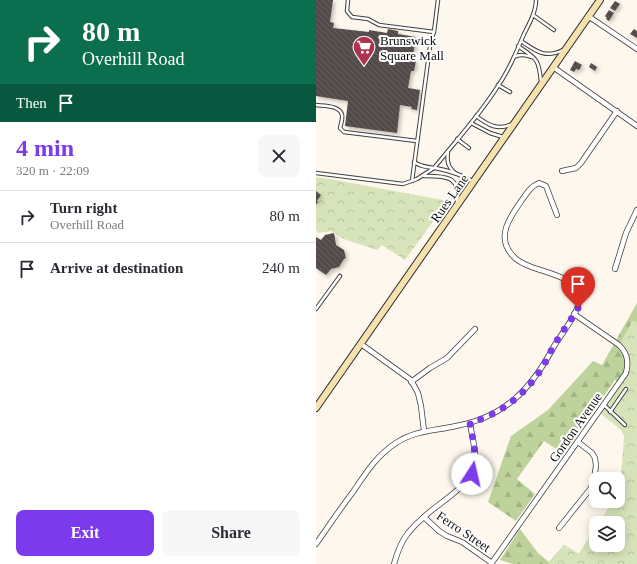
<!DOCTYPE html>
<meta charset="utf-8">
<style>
:root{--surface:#fff;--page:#f7f7f7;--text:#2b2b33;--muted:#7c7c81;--line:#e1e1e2;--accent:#7c3aed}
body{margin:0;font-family:"Times New Roman",serif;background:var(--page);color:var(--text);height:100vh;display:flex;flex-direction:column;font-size:15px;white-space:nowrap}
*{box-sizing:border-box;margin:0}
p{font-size:13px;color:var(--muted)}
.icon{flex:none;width:22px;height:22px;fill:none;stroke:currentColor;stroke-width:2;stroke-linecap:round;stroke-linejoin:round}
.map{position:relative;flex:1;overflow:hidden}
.sheet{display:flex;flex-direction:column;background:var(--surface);width:316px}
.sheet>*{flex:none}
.guide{background:#0b6e4f;color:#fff;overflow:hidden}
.tools{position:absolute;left:273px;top:472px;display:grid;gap:8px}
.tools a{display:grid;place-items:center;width:36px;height:36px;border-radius:8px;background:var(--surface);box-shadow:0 2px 10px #0003;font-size:20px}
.pin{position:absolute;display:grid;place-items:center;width:34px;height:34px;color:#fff;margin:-41px -17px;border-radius:50% 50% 50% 0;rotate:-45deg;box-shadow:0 0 4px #0007}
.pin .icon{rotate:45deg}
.me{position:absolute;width:44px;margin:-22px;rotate:10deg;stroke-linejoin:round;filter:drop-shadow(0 0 3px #0008)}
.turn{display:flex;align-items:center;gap:14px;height:84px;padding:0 16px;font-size:18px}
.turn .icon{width:52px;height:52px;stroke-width:2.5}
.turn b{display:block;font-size:28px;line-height:34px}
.then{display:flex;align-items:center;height:38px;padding:0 16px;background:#0003;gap:8px;font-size:15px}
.round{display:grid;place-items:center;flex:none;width:42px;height:42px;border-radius:8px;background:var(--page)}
.overview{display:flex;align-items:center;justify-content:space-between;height:68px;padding:0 16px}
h1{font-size:24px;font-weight:800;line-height:30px;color:var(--accent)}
.action{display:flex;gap:8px;margin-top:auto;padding:8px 16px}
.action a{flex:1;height:46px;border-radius:8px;background:var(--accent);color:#fff;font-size:16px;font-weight:800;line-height:46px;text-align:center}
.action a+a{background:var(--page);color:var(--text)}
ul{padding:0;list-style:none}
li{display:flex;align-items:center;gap:12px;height:52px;padding:0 16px;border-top:1px solid var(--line)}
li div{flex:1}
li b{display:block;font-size:15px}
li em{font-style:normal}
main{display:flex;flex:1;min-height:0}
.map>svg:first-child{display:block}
.forest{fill:url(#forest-firs)}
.park{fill:url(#park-crowns)}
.building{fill:url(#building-back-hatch);filter:url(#shadow)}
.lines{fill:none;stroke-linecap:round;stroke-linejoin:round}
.service-casing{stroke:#3f3f3f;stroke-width:4.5}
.minor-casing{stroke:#3f3f3f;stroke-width:6}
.secondary-casing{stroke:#2e2e2e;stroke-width:8}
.service{stroke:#fff;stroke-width:2.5}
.minor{stroke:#fff;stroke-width:4.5}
.secondary{stroke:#f6e2ae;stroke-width:6}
.route{stroke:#7c3aed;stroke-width:7;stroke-dasharray:0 12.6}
.labels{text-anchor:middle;stroke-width:4;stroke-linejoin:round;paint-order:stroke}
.poi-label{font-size:13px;fill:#0c0c0c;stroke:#fff;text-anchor:start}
.street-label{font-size:13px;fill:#0c0c0c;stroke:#fff}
</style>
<main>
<section class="sheet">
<div class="guide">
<div class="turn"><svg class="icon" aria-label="right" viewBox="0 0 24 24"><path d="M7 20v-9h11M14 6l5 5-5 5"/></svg><div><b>80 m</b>Overhill Road</div></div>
<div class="then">Then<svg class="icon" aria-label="arrive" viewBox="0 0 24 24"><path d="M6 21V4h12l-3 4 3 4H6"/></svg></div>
</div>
<div class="overview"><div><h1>4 min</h1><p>320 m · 22:09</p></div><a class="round"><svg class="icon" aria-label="close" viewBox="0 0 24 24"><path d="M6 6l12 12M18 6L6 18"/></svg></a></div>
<ul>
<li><svg class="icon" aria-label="right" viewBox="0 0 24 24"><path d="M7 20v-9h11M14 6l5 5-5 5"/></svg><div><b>Turn right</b><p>Overhill Road</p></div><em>80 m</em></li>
<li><svg class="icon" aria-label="arrive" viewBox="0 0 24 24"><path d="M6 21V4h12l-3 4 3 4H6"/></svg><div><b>Arrive at destination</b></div><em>240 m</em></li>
</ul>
<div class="action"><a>Exit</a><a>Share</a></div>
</section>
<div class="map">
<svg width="321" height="564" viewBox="0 0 321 564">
<defs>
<pattern id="forest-firs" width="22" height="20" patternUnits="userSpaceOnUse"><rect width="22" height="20" fill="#bed39b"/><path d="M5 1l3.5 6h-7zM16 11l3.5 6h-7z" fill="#a2b484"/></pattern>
<pattern id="park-crowns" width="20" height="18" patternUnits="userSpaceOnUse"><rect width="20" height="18" fill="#d7e4ba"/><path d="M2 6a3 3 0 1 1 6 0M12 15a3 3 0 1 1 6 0" fill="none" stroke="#b7c29f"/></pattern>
<pattern id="building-back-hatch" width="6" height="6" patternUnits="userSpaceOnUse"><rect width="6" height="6" fill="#534c4a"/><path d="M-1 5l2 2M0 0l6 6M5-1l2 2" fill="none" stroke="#676160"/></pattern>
<filter id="shadow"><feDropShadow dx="2" dy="2" stdDeviation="2" flood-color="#0004"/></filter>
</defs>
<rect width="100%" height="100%" fill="#fdf7ed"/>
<g class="forest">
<polygon points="321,303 321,398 311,388 299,380 248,454 228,441 201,479 219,494 200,521 172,502 195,436 232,410 277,361 286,365"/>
<polygon points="304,490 321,564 197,564 184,560 204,529 222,553 233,562 248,545 263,554 280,527 280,545 302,545 302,523 283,523 297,501 302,501 302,493"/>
</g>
<g class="park">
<polygon points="0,177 14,179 132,201 89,260 66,245 61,250 28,239 15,231 2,233 0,229"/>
<polygon points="317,320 321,323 321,564 232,564 248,545 263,554 280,527 280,545 302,545 302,523 283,523 297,501 302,501 302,493 304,490 308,436 305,430 283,412 308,377 312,363 303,345"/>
</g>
<g class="building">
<polygon points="0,0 17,0 14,22 18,23 17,28 53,32 53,30 71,33 72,29 82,31 82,34 100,37 96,61 100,61 98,71 95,71 92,88 104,90 101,110 95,109 96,107 84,105 81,133 29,126 32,101 0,96"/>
<polygon points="299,1 304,4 299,11 294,8"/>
<polygon points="293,10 298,13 293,21 290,19 291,18 289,16"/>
<polygon points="318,29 321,31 321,38 314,34"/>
<polygon points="259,61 266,65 263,70 260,69 258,72 254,70"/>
<polygon points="275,63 281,67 279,71 273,67"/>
<polygon points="0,191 5,195 1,201 2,202 0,205"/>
<polygon points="18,233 20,245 28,250 30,258 28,259 23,267 15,269 10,275 0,268 0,237 5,240 9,235"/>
</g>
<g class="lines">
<g class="service-casing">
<g id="service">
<polyline points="32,0 31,11 36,17 52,19 63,25 118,32"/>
<polyline points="217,15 238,30"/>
<path d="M205 41C220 51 229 59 247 50"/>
<path d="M202 46C221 59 223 59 225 82"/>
<path d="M198 57C204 54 209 55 216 57"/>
<polyline points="182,85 194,92"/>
<path d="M0 105C7 106 24 105 26 115 27 119 25 124 24 128L28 132 101 141"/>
<path d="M160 116C172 125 182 131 196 124"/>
<polyline points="155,123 174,133 187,137"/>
<polyline points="141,139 153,148"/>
<path d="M132 151C131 160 131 166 139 173"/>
<path d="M98 162C106 167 111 167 119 168 134 171 145 174 158 182"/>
<path d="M0 173 87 184 101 179 118 168C139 142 162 117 180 89 192 72 200 53 208 34 213 24 220 12 220 0"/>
<path d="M108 176C128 176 145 175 141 202"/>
<polyline points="96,181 115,39 118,32 122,0"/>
<polyline points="0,309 24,276"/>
<polyline points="288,405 309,425"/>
<polyline points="294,412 310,389"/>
</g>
</g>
<g class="minor-casing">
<g id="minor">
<polyline points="272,16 321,49"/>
<polyline points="237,67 321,126"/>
<polyline points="246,171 260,168 265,163 301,111"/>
<polyline points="299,269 310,233 321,210"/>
<polyline points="45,344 95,380 102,393 105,406 108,431"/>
<polyline points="95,382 114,368 131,358 159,329"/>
<polyline points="108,517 123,531 131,536 146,542 176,563"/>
<polyline points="243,528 275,488 278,479 280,466 279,458 276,453 262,442"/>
<path d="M0 544C12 527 24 509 37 492 49 474 61 455 80 443 100 430 118 431 140 426 189 417 215 389 237 348 245 333 266 311 263 295 257 271 212 273 197 256 179 237 194 217 206 200 211 193 215 186 223 183L230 186 241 215"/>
<path d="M78 564C81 553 85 542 92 533 97 527 103 521 109 516 124 502 154 486 158 466 161 452 156 437 154 423"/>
<path d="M175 564 310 373C313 361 311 353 303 345L258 314"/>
</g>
</g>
<g class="secondary-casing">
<polyline id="secondary" points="0,408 284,0"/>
</g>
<use href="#service" class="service"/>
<use href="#minor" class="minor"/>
<use href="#secondary" class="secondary"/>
</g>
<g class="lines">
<path class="route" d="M156 474C162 457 157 441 154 423 183 414 207 397 224 371 231 361 235 349 242 339 248 329 256 319 262 308"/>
</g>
<defs>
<g id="supermarket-pin" transform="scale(1.15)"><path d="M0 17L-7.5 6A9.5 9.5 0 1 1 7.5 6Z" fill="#ad334e" stroke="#fff"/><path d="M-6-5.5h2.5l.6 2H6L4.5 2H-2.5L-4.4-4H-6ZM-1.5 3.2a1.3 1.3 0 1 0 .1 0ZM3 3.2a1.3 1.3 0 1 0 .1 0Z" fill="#fff"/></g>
</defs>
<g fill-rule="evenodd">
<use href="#supermarket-pin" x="48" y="47"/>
</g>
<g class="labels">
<g class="poi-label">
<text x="64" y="45">Brunswick<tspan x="64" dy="15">Square Mall</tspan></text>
</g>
<g class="street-label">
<text transform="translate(133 198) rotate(-55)" y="5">Rues Lane</text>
<text transform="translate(259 427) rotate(-55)" y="5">Gordon Avenue</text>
<text transform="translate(148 531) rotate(34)" y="5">Ferro Street</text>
</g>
</g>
</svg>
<div class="tools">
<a><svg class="icon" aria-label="search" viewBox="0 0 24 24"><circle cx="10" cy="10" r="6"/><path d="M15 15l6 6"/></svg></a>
<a><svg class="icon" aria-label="layers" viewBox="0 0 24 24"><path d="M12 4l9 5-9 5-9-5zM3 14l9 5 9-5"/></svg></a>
</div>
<div class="pin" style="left:262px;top:308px;background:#d93025"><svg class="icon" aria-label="arrive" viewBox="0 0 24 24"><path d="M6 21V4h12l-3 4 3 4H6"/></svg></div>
<svg class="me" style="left:156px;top:474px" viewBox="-20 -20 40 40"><circle r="19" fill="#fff"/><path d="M0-13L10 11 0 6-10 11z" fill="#7c3aed"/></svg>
</div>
</main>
